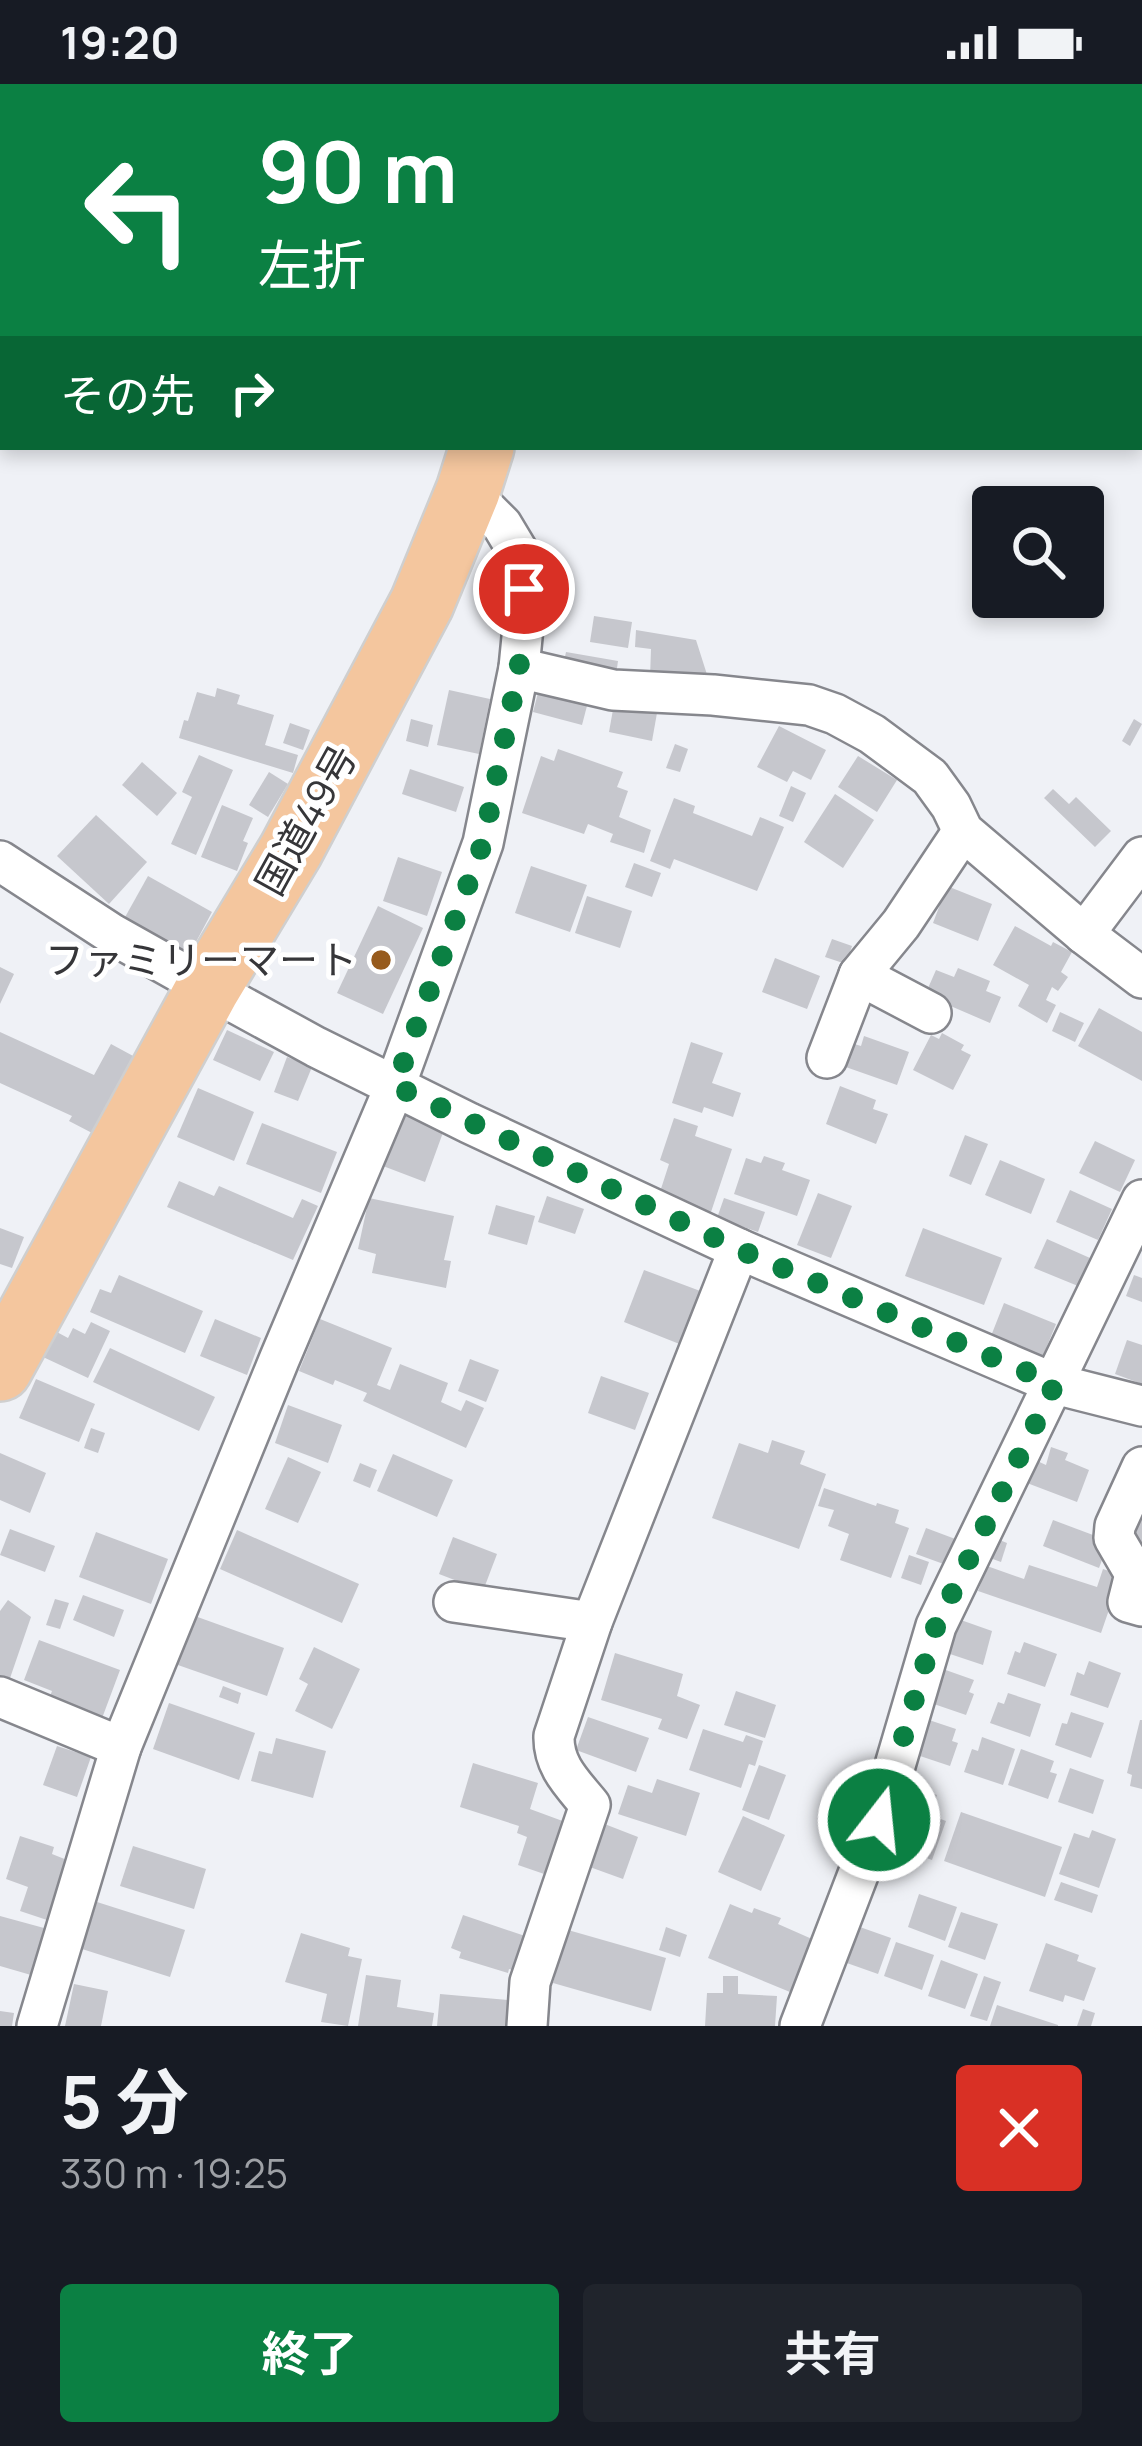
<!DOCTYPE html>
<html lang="ja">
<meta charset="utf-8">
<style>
:root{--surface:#171b24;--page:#20242c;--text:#f1f3f6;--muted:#9ea1a6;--accent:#0b8043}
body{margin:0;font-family:Manrope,"Noto Sans JP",sans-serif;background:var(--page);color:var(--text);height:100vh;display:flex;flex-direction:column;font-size:45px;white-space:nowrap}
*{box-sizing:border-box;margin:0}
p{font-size:39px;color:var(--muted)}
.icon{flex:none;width:66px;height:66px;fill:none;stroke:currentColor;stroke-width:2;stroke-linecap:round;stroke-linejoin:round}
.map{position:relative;height:1942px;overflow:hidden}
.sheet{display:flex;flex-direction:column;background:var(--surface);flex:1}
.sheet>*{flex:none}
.guide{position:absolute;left:0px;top:0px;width:1143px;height:366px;box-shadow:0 6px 18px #0003;background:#0b8043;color:#fff;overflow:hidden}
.buttons{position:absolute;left:972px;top:402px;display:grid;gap:24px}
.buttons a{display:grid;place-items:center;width:132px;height:132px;border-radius:12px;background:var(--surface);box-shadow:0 6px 18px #0003;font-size:60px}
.pin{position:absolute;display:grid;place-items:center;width:102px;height:102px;color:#fff;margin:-51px;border:6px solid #fff;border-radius:50%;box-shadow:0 3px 12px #0007}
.me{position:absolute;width:132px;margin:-66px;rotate:16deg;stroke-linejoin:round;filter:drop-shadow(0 0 9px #0008)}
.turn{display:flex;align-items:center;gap:42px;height:252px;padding:0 60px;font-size:54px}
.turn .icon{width:156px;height:156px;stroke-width:2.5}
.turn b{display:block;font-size:84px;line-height:102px}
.then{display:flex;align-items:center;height:114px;padding:0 60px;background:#0003;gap:24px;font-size:45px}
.round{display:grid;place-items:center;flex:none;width:126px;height:126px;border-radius:12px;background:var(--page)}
.headline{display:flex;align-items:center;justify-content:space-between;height:204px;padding:0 60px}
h1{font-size:72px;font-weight:700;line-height:90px}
.button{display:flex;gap:24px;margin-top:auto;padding:24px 60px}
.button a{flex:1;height:138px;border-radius:12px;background:var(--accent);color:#fff;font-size:48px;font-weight:700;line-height:138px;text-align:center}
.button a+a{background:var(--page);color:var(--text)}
.status{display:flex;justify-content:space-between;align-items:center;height:84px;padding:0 60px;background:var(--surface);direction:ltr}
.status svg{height:33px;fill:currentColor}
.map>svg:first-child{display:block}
.building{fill:#c6c7cd}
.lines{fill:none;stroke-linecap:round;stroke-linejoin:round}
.minor-casing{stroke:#86878d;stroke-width:44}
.tertiary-casing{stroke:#86878d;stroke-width:52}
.trunk-casing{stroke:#cfcfcf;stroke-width:68}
.minor{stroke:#fff;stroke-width:39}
.tertiary{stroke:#fff;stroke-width:48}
.trunk{stroke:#f4c69e;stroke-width:63}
.route{stroke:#0b8043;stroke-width:21;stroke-dasharray:0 37.8}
.poi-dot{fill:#975b1d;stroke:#fff;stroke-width:4.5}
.labels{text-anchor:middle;stroke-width:10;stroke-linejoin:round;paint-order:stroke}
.street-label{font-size:39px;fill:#363639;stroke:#fff}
.poi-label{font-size:39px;fill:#363639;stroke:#fff;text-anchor:end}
</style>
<div class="status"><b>19:20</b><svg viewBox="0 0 49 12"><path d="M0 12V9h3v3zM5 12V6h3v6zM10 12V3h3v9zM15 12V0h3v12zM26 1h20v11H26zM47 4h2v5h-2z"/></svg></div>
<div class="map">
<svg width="1142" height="1942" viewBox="0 0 1142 1942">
<rect width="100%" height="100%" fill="#eff1f6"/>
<g class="building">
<polygon points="594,532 632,538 628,564 590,558"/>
<polygon points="636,546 696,556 710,600 650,594 651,565 635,563"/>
<polygon points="566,568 618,577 616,591 563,582"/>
<polygon points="217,604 240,611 237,620 274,631 265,661 298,671 293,689 179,654 184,636 188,637 197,608 215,613"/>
<polygon points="539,605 588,618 582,641 533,628"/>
<polygon points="449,606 490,615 479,670 437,661"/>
<polygon points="614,620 657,629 652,657 609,648"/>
<polygon points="411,635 433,641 428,663 406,657"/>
<polygon points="1134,635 1142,640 1130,662 1122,657"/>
<polygon points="290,639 310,646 303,666 283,659"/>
<polygon points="779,642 826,666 811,696 793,687 787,698 757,683"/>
<polygon points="675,660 688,665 680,688 666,684"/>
<polygon points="558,665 623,688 617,703 628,707 619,733 651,746 644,769 610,758 613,750 588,740 584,750 522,729 541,672 554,677"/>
<polygon points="199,671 233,686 196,771 171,760 192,713 182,708"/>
<polygon points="858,672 897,696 877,728 838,703"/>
<polygon points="142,678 177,709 157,732 122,701"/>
<polygon points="410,685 464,703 456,728 402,710"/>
<polygon points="269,688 288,700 268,733 249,721"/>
<polygon points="791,702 806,709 793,738 779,732"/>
<polygon points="1053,705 1069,720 1076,713 1111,747 1095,763 1044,714"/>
<polygon points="835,710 874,736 843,784 804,758"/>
<polygon points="674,714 695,722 693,729 752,752 760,733 784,743 757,807 674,775 670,785 650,777"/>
<polygon points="222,721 253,734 243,757 248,759 237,787 201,773"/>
<polygon points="96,731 147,778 109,820 57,772"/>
<polygon points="398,773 442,788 427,832 383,817"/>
<polygon points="634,779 661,789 652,813 625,803"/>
<polygon points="531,782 587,801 570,848 515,829"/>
<polygon points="148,792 212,828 189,871 124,835"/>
<polygon points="947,802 992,820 978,857 933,839"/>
<polygon points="587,812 632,827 620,864 575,849"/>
<polygon points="378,822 423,844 383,930 337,909"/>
<polygon points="1015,842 1051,862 1053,858 1072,868 1061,888 1068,893 1058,907 1052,903 1046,916 1056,921 1047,939 1018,922 1029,901 993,881"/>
<polygon points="832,855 852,862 846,880 825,873"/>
<polygon points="775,874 820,892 807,925 762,908"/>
<polygon points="0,883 14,890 0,920"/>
<polygon points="958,884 990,897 986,907 1001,913 990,939 925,911 936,886 954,893"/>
<polygon points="1099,924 1142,948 1142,997 1078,962"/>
<polygon points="1060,928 1084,939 1075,958 1052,947"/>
<polygon points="227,946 274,968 260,997 213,976"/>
<polygon points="0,948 94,991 111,960 135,973 94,1050 69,1037 72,1032 0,999"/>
<polygon points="942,949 964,961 961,966 971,971 953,1006 913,986 931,951 939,955"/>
<polygon points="864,952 909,968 897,1001 840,981 848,958 861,962"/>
<polygon points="691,958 723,969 712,999 741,1009 733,1033 704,1023 702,1029 672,1019"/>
<polygon points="287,973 312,983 298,1017 274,1008"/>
<polygon points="840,1002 876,1016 873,1025 888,1030 876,1060 826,1040"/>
<polygon points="198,1004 254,1028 234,1077 177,1053"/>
<polygon points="403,1028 445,1043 425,1098 383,1082"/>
<polygon points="674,1034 698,1042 695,1052 732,1065 711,1128 659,1111 669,1080 660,1076"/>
<polygon points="262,1039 337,1068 321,1109 246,1080"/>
<polygon points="965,1051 988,1060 971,1101 949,1092"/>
<polygon points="1095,1057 1135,1076 1120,1108 1079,1089"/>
<polygon points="764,1072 785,1079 782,1086 810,1096 797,1132 734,1110 746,1074 761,1079"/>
<polygon points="1000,1076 1045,1095 1031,1130 985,1111"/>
<polygon points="179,1097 214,1112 219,1102 293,1134 302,1115 318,1122 293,1176 167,1123"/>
<polygon points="1070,1106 1112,1125 1098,1156 1056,1138"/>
<polygon points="818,1109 852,1122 831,1174 797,1161"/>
<polygon points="547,1112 584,1125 575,1150 538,1138"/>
<polygon points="369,1114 454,1132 444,1176 451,1177 446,1204 372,1189 376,1170 358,1165"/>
<polygon points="724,1114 765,1128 758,1148 717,1134"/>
<polygon points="496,1121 535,1132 527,1161 488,1150"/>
<polygon points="0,1144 24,1153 12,1184 0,1180"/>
<polygon points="923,1144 1002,1174 984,1221 905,1192"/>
<polygon points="1047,1155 1090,1174 1078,1202 1034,1184"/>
<polygon points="644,1186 703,1208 682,1261 624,1238"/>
<polygon points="119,1191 203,1227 185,1269 90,1228 100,1205 111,1209"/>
<polygon points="1134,1191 1142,1194 1142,1218 1126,1212"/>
<polygon points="1004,1219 1056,1240 1043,1272 991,1252"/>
<polygon points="215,1235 261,1254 247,1291 200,1272"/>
<polygon points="320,1235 392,1264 377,1301 390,1306 400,1280 448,1299 441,1318 461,1327 466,1316 484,1324 466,1364 363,1317 367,1309 335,1296 333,1301 299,1287"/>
<polygon points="91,1238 110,1247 88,1294 43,1273 55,1247 68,1254 73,1244 85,1250"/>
<polygon points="1127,1256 1142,1261 1142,1300 1115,1290"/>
<polygon points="110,1264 215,1313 199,1347 93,1298"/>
<polygon points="470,1275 499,1286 486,1318 458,1307"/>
<polygon points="601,1292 649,1309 635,1346 588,1329"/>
<polygon points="36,1295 95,1320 79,1358 19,1334"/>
<polygon points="288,1321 342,1341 328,1379 275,1359"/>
<polygon points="91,1344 105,1349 98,1369 84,1364"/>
<polygon points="772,1356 805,1367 800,1380 826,1390 799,1465 712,1434 739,1359 768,1369"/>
<polygon points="1051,1363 1068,1369 1065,1376 1089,1386 1077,1418 1027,1399 1035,1376 1046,1381"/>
<polygon points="0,1369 46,1389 30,1429 0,1416"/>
<polygon points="393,1370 453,1396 437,1433 377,1407"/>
<polygon points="288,1373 321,1388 298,1439 265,1425"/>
<polygon points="360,1379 377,1386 370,1404 353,1397"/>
<polygon points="824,1404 876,1422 877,1419 899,1426 895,1439 909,1444 891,1494 840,1476 849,1450 828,1442 834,1426 818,1422"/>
<polygon points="1142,1414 1142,1459 1127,1453"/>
<polygon points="1053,1436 1109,1457 1099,1484 1043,1462"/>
<polygon points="926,1444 958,1456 949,1482 916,1470"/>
<polygon points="10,1445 55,1462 45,1488 0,1471"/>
<polygon points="237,1446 359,1500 342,1539 220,1485"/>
<polygon points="96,1448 168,1475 151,1520 79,1493"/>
<polygon points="453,1453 497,1470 483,1507 439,1490"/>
<polygon points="997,1455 1007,1459 1001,1478 990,1474"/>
<polygon points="909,1471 929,1478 921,1501 901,1494"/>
<polygon points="1029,1481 1097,1503 1103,1485 1121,1491 1101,1549 978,1507 987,1482 1024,1495"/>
<polygon points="83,1511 124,1526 114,1553 73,1536"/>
<polygon points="55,1515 69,1519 60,1545 46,1541"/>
<polygon points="8,1516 31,1533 8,1600 0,1596 0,1527"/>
<polygon points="192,1531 284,1564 267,1612 175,1580"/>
<polygon points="958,1535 992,1547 983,1581 947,1569"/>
<polygon points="39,1556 120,1586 101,1637 48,1618 52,1607 24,1596"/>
<polygon points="1024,1558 1057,1570 1045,1603 1007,1590 1015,1567 1020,1569"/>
<polygon points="314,1563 360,1585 332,1645 295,1627 308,1600 299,1595"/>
<polygon points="615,1569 683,1590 677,1612 700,1621 687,1655 658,1645 662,1635 601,1616"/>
<polygon points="1089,1577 1121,1589 1108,1624 1070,1611 1077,1588 1084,1591"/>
<polygon points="940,1584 974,1596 969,1608 974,1610 966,1631 928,1618"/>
<polygon points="223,1602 241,1609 238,1620 219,1613"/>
<polygon points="736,1607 776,1621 765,1654 724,1641"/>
<polygon points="1008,1609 1041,1620 1030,1653 990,1639 998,1618 1004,1620"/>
<polygon points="169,1619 255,1649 239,1696 153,1665"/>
<polygon points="1071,1628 1104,1639 1091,1674 1055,1661 1062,1639 1067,1640"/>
<polygon points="588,1633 649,1654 636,1688 576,1666"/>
<polygon points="923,1634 956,1645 952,1657 958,1659 950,1682 911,1669"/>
<polygon points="1140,1636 1142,1636 1142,1705 1130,1702 1132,1691 1127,1689"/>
<polygon points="703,1645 743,1658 746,1651 763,1657 755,1682 749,1680 741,1704 689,1686"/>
<polygon points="982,1653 1015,1665 1003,1701 964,1688 972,1665 978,1667"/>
<polygon points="276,1654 326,1667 313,1714 251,1697 259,1667 272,1670"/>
<polygon points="57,1662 91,1673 77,1713 43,1701"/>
<polygon points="1021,1665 1054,1677 1050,1688 1057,1690 1048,1715 1008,1701"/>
<polygon points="473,1679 538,1699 530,1725 568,1739 550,1792 518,1781 527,1753 517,1749 519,1742 460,1723"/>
<polygon points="759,1681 786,1691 769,1736 742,1726"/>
<polygon points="1070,1684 1104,1696 1093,1730 1058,1718"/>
<polygon points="657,1695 700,1709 686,1752 618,1730 628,1701 652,1709"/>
<polygon points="913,1702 937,1711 930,1731 946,1737 932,1776 892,1762"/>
<polygon points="961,1728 1062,1763 1045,1813 944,1777"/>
<polygon points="743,1732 785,1751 761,1807 718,1788"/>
<polygon points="602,1739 638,1753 623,1795 587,1782"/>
<polygon points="1092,1746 1116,1755 1099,1804 1059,1790 1074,1749 1089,1754"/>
<polygon points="20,1752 54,1763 52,1770 67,1776 47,1836 20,1827 28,1803 6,1795"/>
<polygon points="133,1762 206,1785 194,1825 120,1802"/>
<polygon points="1061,1798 1098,1811 1092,1829 1054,1816"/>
<polygon points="919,1810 957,1823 945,1857 908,1843"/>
<polygon points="97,1818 185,1846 170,1893 82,1865"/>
<polygon points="730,1820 752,1829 754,1824 781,1834 778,1840 812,1855 790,1908 708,1874"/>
<polygon points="961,1828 998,1840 985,1876 948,1863"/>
<polygon points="463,1831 534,1855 522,1889 509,1885 508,1889 459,1874 461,1868 451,1864"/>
<polygon points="0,1832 44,1844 31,1891 0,1882"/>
<polygon points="857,1842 891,1854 878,1890 844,1878"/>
<polygon points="666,1843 687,1851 680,1873 659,1866"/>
<polygon points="568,1846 666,1874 651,1927 553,1899"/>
<polygon points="301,1849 350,1864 348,1872 362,1875 348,1942 321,1938 327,1910 285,1898"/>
<polygon points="896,1858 934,1871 922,1906 884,1892"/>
<polygon points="1046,1859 1079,1871 1077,1877 1096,1884 1084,1917 1065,1911 1063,1918 1029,1907"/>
<polygon points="941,1876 978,1890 965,1925 928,1912"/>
<polygon points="366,1891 401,1896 397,1923 434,1929 432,1942 358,1942"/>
<polygon points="723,1892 738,1892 738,1910 777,1912 775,1942 705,1942 707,1909 723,1909"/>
<polygon points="984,1892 1001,1898 987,1937 970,1932"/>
<polygon points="74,1900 108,1907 101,1942 65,1942"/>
<polygon points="440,1910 508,1916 506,1942 437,1942"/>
<polygon points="997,1921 1058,1941 1058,1942 990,1942"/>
<polygon points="1083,1925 1095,1929 1091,1942 1077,1942"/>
<polygon points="0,1927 14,1929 12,1942 0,1942"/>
</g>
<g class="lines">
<g class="minor-casing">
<g id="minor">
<polyline points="519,584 613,606 713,611 809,621 835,630 872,650 930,693 951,722 963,747 1084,850 1142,894"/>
<polyline points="0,777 112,850 208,904 316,963 469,1039 739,1165 1055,1300 1142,1322"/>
<polyline points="1084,850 1142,773"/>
<polyline points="859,891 931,929"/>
<polyline points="827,974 859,891 901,840 963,747"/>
<polyline points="1142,1383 1115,1442 1114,1454 1135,1490 1128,1518 1142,1522"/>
<polyline points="454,1518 592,1538"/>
<polyline points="0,1613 121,1663"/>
<polyline points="37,1942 121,1663 279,1276 395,1002 483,759 519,584 524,533 523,476 502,441 468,407"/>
<path d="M527 1942 530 1898 590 1721C573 1700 553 1682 554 1652L592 1538 739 1165"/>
<polyline points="800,1942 879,1736 936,1542 1142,1116"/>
</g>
</g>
<g class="tertiary-casing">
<g id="tertiary">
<polyline points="690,0 696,3"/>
<polyline points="1140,244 1142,245"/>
</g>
</g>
<g class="trunk-casing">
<g id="trunk">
<polyline points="598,3 599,0"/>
<polyline points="0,1285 208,904 291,766 422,519 468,407 482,363"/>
</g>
</g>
<use href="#minor" class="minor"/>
<use href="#tertiary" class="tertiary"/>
<use href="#trunk" class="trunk"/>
</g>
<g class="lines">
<polyline class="route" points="524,505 524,533 519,584 483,759 395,1002 740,1166 1055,1300 936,1542 879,1736"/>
</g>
<circle class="poi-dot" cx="381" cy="876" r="12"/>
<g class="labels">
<g class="street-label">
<text transform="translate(306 736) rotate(-61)" y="14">国道49号</text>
</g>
<g class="poi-label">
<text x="357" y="890">ファミリーマート</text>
</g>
</g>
</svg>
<div class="buttons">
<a><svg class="icon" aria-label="search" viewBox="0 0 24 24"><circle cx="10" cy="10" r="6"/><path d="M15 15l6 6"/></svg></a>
</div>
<div class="pin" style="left:524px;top:505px;background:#d93025"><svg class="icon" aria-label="arrive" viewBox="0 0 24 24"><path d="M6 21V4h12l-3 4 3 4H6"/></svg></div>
<svg class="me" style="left:879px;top:1736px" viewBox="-20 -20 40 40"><circle r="17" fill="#0b8043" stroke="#fff" stroke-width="3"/><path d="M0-11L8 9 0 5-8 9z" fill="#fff"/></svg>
<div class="guide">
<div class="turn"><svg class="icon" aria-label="left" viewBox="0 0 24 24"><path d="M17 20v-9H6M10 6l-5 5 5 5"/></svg><div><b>90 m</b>左折</div></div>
<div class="then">その先<svg class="icon" aria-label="right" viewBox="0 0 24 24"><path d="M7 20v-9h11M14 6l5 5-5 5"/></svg></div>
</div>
</div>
<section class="sheet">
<div class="headline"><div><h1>5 分</h1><p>330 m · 19:25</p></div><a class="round" style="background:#d93025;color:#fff"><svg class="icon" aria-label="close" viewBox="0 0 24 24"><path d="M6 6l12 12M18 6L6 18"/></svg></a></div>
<div class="button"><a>終了</a><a>共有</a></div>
</section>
